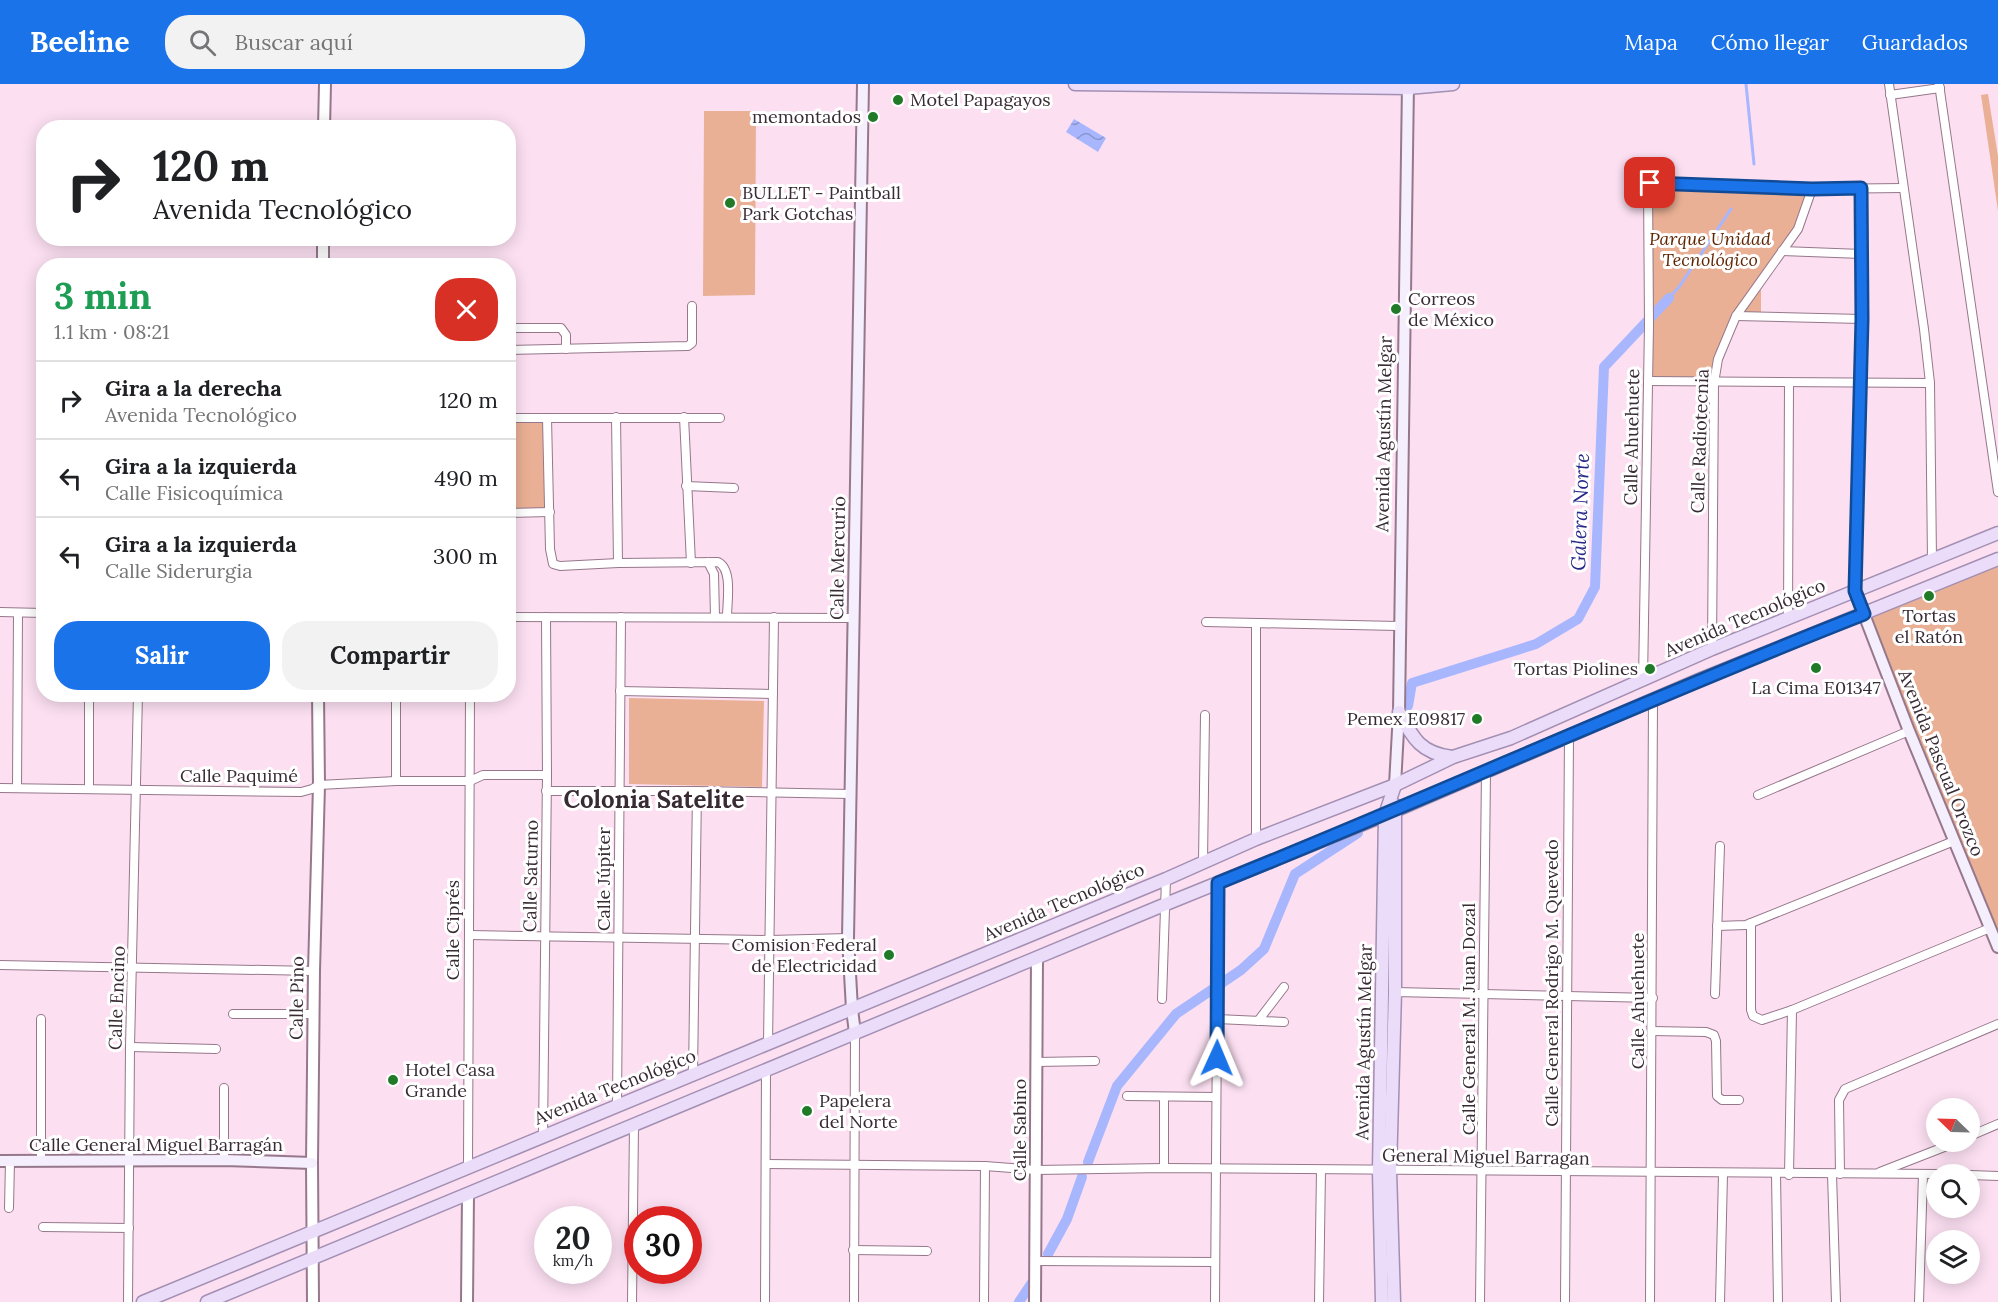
<!DOCTYPE html>
<html lang="es">
<meta charset="utf-8">
<style>
:root{--surface:#fff;--page:#f2f2f2;--text:#202124;--muted:#757577;--line:#e0e0e0;--accent:#1a73e8}
body{margin:0;font-family:Lora,serif;background:var(--page);color:var(--text);height:100vh;display:flex;flex-direction:column;font-size:22px;white-space:nowrap}
*{box-sizing:border-box;margin:0}
p{font-size:20px;color:var(--muted)}
.icon{flex:none;width:33px;height:33px;fill:none;stroke:currentColor;stroke-width:2;stroke-linecap:round;stroke-linejoin:round}
.map{position:relative;flex:1;overflow:hidden}
.side{position:absolute;left:36px;top:174px;width:480px;height:444px;display:flex;flex-direction:column;background:var(--surface);border-radius:24px;box-shadow:0 3px 15px #0003}
.side>*{flex:none}
.hud{position:absolute;left:36px;top:36px;width:480px;height:126px;border-radius:24px;box-shadow:0 3px 15px #0003;background:#fff;color:var(--text);overflow:hidden}
.needle{width:39px;rotate:293deg}
.controls{position:absolute;left:1926px;top:1014px;display:grid;gap:12px}
.controls a{display:grid;place-items:center;width:54px;height:54px;border-radius:50%;background:var(--surface);box-shadow:0 3px 15px #0003;font-size:30px}
.speed{position:absolute;left:534px;top:1122px;display:flex;gap:12px;font-size:30px;font-weight:700;text-align:center}
.speed>*{display:grid;place-content:center;width:78px;height:78px;border-radius:50%;background:var(--surface);box-shadow:0 3px 15px #0003;line-height:1}
.speed small{font-size:15px;font-weight:400}
.speed .limit{border:9px solid #d22;background:#fff;color:#111}
.pin{position:absolute;display:grid;place-items:center;width:51px;height:51px;color:#fff;margin:-26px;border-radius:12px;box-shadow:0 3px 9px #0006}
.me{position:absolute;width:66px;margin:-33px;rotate:1deg;stroke-linejoin:round;filter:drop-shadow(0 0 4px #0008)}
.turn{display:flex;align-items:center;gap:21px;height:126px;padding:0 18px;font-size:27px}
.turn .icon{width:78px;height:78px;stroke-width:2.5}
.turn b{display:block;font-size:42px;line-height:51px}
.round{display:grid;place-items:center;flex:none;width:63px;height:63px;border-radius:24px;background:var(--page)}
.overview{display:flex;align-items:center;justify-content:space-between;height:102px;padding:0 18px}
h1{font-size:36px;font-weight:800;line-height:45px;color:#1e9e55}
.cta{display:flex;gap:12px;margin-top:auto;padding:12px 18px}
.cta a{flex:1;height:69px;border-radius:24px;background:var(--accent);color:#fff;font-size:24px;font-weight:800;line-height:69px;text-align:center}
.cta a+a{background:var(--page);color:var(--text)}
ul{padding:0;list-style:none}
li{display:flex;align-items:center;gap:18px;height:78px;padding:0 18px;border-top:2px solid var(--line)}
li div{flex:1}
li b{display:block;font-size:22px}
li em{font-style:normal}
header{display:flex;align-items:center;gap:36px;box-sizing:border-box;height:84px;padding:0 30px;background:var(--accent);color:#fff}
header strong{font-size:28px}
nav{display:flex;gap:33px;margin-inline-start:auto;font-size:21px}
.search{width:420px;height:54px;background:var(--page);display:flex;align-items:center;gap:15px;box-sizing:border-box;padding:0 21px;border-radius:24px;color:var(--muted);font-size:22px}
.map>svg:first-child{display:block}
.park{fill:#eab095}
.water{fill:url(#water-waves)}
.lines{fill:none;stroke-linecap:round;stroke-linejoin:round}
.stream{stroke:#a8b7fd;stroke-width:3}
.canal{stroke:#a8b7fd;stroke-width:10}
.minor-casing{stroke:#96778b;stroke-width:10}
.tertiary-casing{stroke:#96778b;stroke-width:14}
.secondary-casing{stroke:#96778b;stroke-width:14}
.primary-casing{stroke:#a38fb2;stroke-width:15}
.minor{stroke:#fff;stroke-width:8}
.tertiary{stroke:#fff;stroke-width:10}
.secondary{stroke:#f5eefc;stroke-width:10}
.primary{stroke:#ebdcfa;stroke-width:12}
.route-casing{stroke:#114b97;stroke-width:15}
.route{stroke:#1a73e8;stroke-width:10}
.poi-dot{fill:#207a28;stroke:#fff;stroke-width:2}
.labels{text-anchor:middle;stroke-width:6;stroke-linejoin:round;paint-order:stroke}
.poi-label{font-size:18px;fill:#382b34;stroke:#fff;text-anchor:start}
.park-label{font-size:18px;font-style:italic;fill:#602604;stroke:#fff}
.street-label{font-size:18px;fill:#382b34;stroke:#fff}
.water-label{font-size:20px;font-style:italic;fill:#272889;stroke:#fff}
.district-label{font-size:24px;font-weight:bold;fill:#382b34;stroke:#fff}
</style>
<header>
<strong>Beeline</strong>
<div class="search"><svg class="icon" aria-label="search" viewBox="0 0 24 24"><circle cx="10" cy="10" r="6"/><path d="M15 15l6 6"/></svg>Buscar aquí</div>
<nav><a>Mapa</a><a>Cómo llegar</a><a>Guardados</a></nav>
</header>
<div class="map">
<svg width="1998" height="1218" viewBox="0 0 1998 1218">
<defs>
<pattern id="water-waves" width="16" height="10" patternUnits="userSpaceOnUse" patternTransform="scale(1.5)"><rect width="16" height="10" fill="#a8b7fd"/><path d="M0 5q4-4 8 0t8 0" fill="none" stroke="#8a95ce"/></pattern>
</defs>
<rect width="100%" height="100%" fill="#fce0f2"/>
<g class="park">
<polygon points="1988,10 1998,72 1998,127 1981,11"/>
<polygon points="704,27 756,27 755,211 703,212"/>
<polygon points="1649,101 1815,105 1801,145 1756,207 1761,206 1761,232 1741,232 1726,258 1713,298 1651,295"/>
<polygon points="508,334 547,334 550,428 509,429"/>
<polygon points="1998,475 1998,863 1864,530"/>
<polygon points="629,614 764,617 762,703 629,700"/>
</g>
<polygon class="water" points="1074,35 1106,54 1098,68 1066,48"/>
<g class="lines">
<g class="stream">
<polyline points="1746,0 1754,80"/>
<polyline points="1669,214 1679,203 1731,125"/>
</g>
<g class="canal">
<polyline points="1408,622 1412,599 1536,560 1578,535 1595,503 1604,283 1669,214"/>
<polyline points="1088,1078 1117,1002 1176,930 1241,886 1264,865 1295,790 1358,749"/>
<polyline points="1048,1170 1067,1135 1082,1093"/>
<polyline points="1019,1218 1031,1200"/>
</g>
<g class="minor-casing">
<g id="minor">
<polyline points="1889,0 1924,245 1930,299 1932,476"/>
<polyline points="1939,0 1998,408"/>
<polyline points="1890,11 1940,4"/>
<polyline points="1782,167 1862,170"/>
<polyline points="1736,232 1862,235"/>
<polyline points="508,244 561,244 566,251 566,265"/>
<polyline points="508,266 688,262 692,259 692,222"/>
<polyline points="1648,297 1930,299"/>
<polyline points="616,333 618,479"/>
<polyline points="684,333 691,479"/>
<polyline points="508,334 720,334"/>
<path d="M547 334 550 465 553 480 560 482 618 479 718 478C733 485 727 518 727 533"/>
<polyline points="686,402 734,404"/>
<polyline points="508,429 550,428"/>
<polyline points="708,478 714,490 715,533"/>
<polyline points="1855,507 1862,235 1861,104"/>
<polyline points="0,528 44,529"/>
<polyline points="508,533 853,534"/>
<polyline points="1788,534 1789,299"/>
<polyline points="1206,538 1398,542"/>
<polyline points="1712,565 1714,299 1718,275 1736,232 1798,145 1812,105"/>
<polyline points="1643,596 1649,241 1648,101 1651,99 1812,105 1903,104"/>
<polyline points="620,607 773,610"/>
<polyline points="396,697 396,610"/>
<polyline points="0,704 301,708 312,705 319,701 396,697 470,697 483,691 547,691"/>
<polyline points="17,704 18,529"/>
<polyline points="89,705 89,610"/>
<polyline points="546,707 697,707 850,710"/>
<polyline points="1758,711 1909,647"/>
<polyline points="1256,755 1256,540"/>
<polyline points="1203,778 1205,631"/>
<polyline points="1751,839 1751,926 1753,932 1762,936 1792,926 1990,844"/>
<polyline points="1717,842 1746,841 1954,757"/>
<polyline points="470,851 770,856 848,854"/>
<polyline points="0,881 314,887"/>
<polyline points="1395,908 1653,914"/>
<polyline points="1715,910 1720,762"/>
<polyline points="1162,915 1166,795"/>
<polyline points="233,930 314,930"/>
<polyline points="41,935 41,1077"/>
<polyline points="1217,935 1284,938"/>
<polyline points="1258,937 1284,903"/>
<polyline points="1653,947 1706,948 1714,951 1716,957 1717,1012 1722,1016 1739,1016"/>
<polyline points="768,960 774,533"/>
<polyline points="130,963 216,965"/>
<polyline points="1036,978 1095,977"/>
<polyline points="693,990 697,707"/>
<polyline points="1127,1012 1216,1013"/>
<polyline points="1164,1013 1164,1084"/>
<polyline points="617,1021 621,533"/>
<polyline points="543,1052 547,691 546,533"/>
<polyline points="1970,1052 1998,1040"/>
<polyline points="224,1076 224,1004"/>
<polyline points="766,1080 985,1082 1036,1086 1164,1084 1938,1090"/>
<polyline points="468,1082 470,610"/>
<polyline points="1880,1088 1957,1058"/>
<polyline points="1776,1090 1778,1218"/>
<polyline points="1832,1090 1836,1218"/>
<polyline points="1840,1090 1839,1016 1845,1005 1998,940"/>
<polyline points="1789,1091 1792,926"/>
<polyline points="1970,1091 1998,1092"/>
<polyline points="9,1124 10,1077"/>
<polyline points="43,1143 129,1144"/>
<polyline points="853,1166 927,1167"/>
<polyline points="1035,1177 1215,1178"/>
<polyline points="128,1218 130,963 138,610"/>
<polyline points="632,1218 634,1041"/>
<polyline points="765,1218 766,986"/>
<polyline points="854,1218 855,949"/>
<polyline points="984,1218 985,1082"/>
<polyline points="1215,1218 1218,799"/>
<polyline points="1319,1218 1321,1086"/>
<polyline points="1480,1218 1486,688"/>
<polyline points="1565,1218 1569,653"/>
<polyline points="1650,1218 1653,615"/>
<polyline points="1720,1218 1723,1090"/>
<polyline points="1919,1218 1923,1090"/>
</g>
</g>
<g class="tertiary-casing">
<g id="tertiary">
<polyline points="324,44 325,0"/>
<polyline points="323,182 323,154"/>
<polyline points="313,1218 312,1079 314,887 319,701 318,610"/>
<polyline points="467,1218 468,1110"/>
<polyline points="1035,1218 1037,874"/>
</g>
</g>
<g class="secondary-casing">
<g id="secondary">
<polyline points="1855,507 1909,647 1998,863"/>
<polyline points="1395,701 1399,628 1408,0"/>
<polyline points="855,949 852,925 848,854 863,0"/>
<polyline points="0,1077 224,1076 312,1079"/>
</g>
</g>
<g class="primary-casing">
<g id="primary">
<polyline points="1075,0 1408,4 1453,0"/>
<path d="M1399 628C1413 654 1420 669 1452 673"/>
<polyline points="143,1218 1166,795 1256,755 1395,701 1453,673 1511,654 1712,565 1998,449"/>
<polyline points="207,1218 1166,820 1385,731 1699,596 1998,475"/>
<polyline points="1382,1218 1379,1087 1385,731 1395,701"/>
<polyline points="1394,1218 1390,1087 1395,908 1395,721"/>
</g>
</g>
<use href="#minor" class="minor"/>
<use href="#tertiary" class="tertiary"/>
<use href="#secondary" class="secondary"/>
<use href="#primary" class="primary"/>
</g>
<g class="lines">
<g class="route-casing">
<path id="route" d="M1217 974 1218 799C1434 712 1646 615 1864 530L1855 507 1862 235 1861 104 1812 105 1650 99"/>
</g>
<use href="#route" class="route"/>
</g>
<g class="poi-dot">
<circle cx="898" cy="16" r="6"/>
<circle cx="873" cy="33" r="6"/>
<circle cx="730" cy="119" r="6"/>
<circle cx="1396" cy="225" r="6"/>
<circle cx="1929" cy="512" r="6"/>
<circle cx="1816" cy="584" r="6"/>
<circle cx="1650" cy="585" r="6"/>
<circle cx="1477" cy="635" r="6"/>
<circle cx="889" cy="871" r="6"/>
<circle cx="393" cy="996" r="6"/>
<circle cx="807" cy="1027" r="6"/>
</g>
<g class="labels">
<g class="poi-label">
<text x="910" y="22">Motel Papagayos</text>
<text x="861" y="39" text-anchor="end">memontados</text>
<text x="742" y="115">BULLET - Paintball<tspan x="742" dy="21">Park Gotchas</tspan></text>
<text x="1408" y="221">Correos<tspan x="1408" dy="21">de México</tspan></text>
<text x="1929" y="538" text-anchor="middle">Tortas<tspan x="1929" dy="21">el Ratón</tspan></text>
<text x="1638" y="591" text-anchor="end">Tortas Piolines</text>
<text x="1816" y="610" text-anchor="middle">La Cima E01347</text>
<text x="1465" y="641" text-anchor="end">Pemex E09817</text>
<text x="877" y="867" text-anchor="end">Comision Federal<tspan x="877" dy="21">de Electricidad</tspan></text>
<text x="405" y="992">Hotel Casa<tspan x="405" dy="21">Grande</tspan></text>
<text x="819" y="1023">Papelera<tspan x="819" dy="21">del Norte</tspan></text>
</g>
<g class="park-label">
<text x="1710" y="161">Parque Unidad<tspan x="1710" dy="21">Tecnológico</tspan></text>
</g>
<g class="street-label">
<text transform="translate(1384 350) rotate(-89)" y="6">Avenida Agustín Melgar</text>
<text transform="translate(1632 353) rotate(-89)" y="6">Calle Ahuehuete</text>
<text transform="translate(1700 357) rotate(-88)" y="6">Calle Radiotecnia</text>
<text transform="translate(838 474) rotate(-89)" y="6">Calle Mercurio</text>
<text transform="translate(1745 534) rotate(-23)" y="6">Avenida Tecnológico</text>
<text transform="translate(1941 679) rotate(68)" y="6">Avenida Pascual Orozco</text>
<text x="239" y="698">Calle Paquimé</text>
<text transform="translate(531 792) rotate(-89)" y="6">Calle Saturno</text>
<text transform="translate(604 795) rotate(-90)" y="6">Calle Júpiter</text>
<text transform="translate(1064 818) rotate(-23)" y="6">Avenida Tecnológico</text>
<text transform="translate(453 846) rotate(-90)" y="6">Calle Ciprés</text>
<text transform="translate(1552 899) rotate(-90)" y="6">Calle General Rodrigo M. Quevedo</text>
<text transform="translate(117 914) rotate(-88)" y="6">Calle Encino</text>
<text transform="translate(297 914) rotate(-89)" y="6">Calle Pino</text>
<text transform="translate(1638 917) rotate(-90)" y="6">Calle Ahuehuete</text>
<text transform="translate(1469 935) rotate(-90)" y="6">Calle General M. Juan Dozal</text>
<text transform="translate(1364 958) rotate(-89)" y="6">Avenida Agustín Melgar</text>
<text transform="translate(615 1003) rotate(-22)" y="6">Avenida Tecnológico</text>
<text transform="translate(1020 1046) rotate(-90)" y="6">Calle Sabino</text>
<text x="156" y="1067">Calle General Miguel Barragán</text>
<text transform="translate(1486 1073) rotate(1)" y="6">General Miguel Barragan</text>
</g>
<g class="water-label">
<text transform="translate(1580 428) rotate(-88)" y="7">Galera Norte</text>
</g>
<g class="district-label">
<text x="654" y="724">Colonia Satelite</text>
</g>
</g>
</svg>
<div class="controls">
<a><svg class="needle" viewBox="-14 -14 28 28"><path d="M0-13l5 13h-10z" fill="#e53935"/><path d="M0 13l5-13h-10z" fill="#757577"/></svg></a>
<a><svg class="icon" aria-label="search" viewBox="0 0 24 24"><circle cx="10" cy="10" r="6"/><path d="M15 15l6 6"/></svg></a>
<a><svg class="icon" aria-label="layers" viewBox="0 0 24 24"><path d="M12 4l9 5-9 5-9-5zM3 14l9 5 9-5"/></svg></a>
</div>
<div class="speed"><div>20<small>km/h</small></div><div class="limit">30</div></div>
<div class="pin" style="left:1650px;top:99px;background:#d93025"><svg class="icon" aria-label="arrive" viewBox="0 0 24 24"><path d="M6 21V4h12l-3 4 3 4H6"/></svg></div>
<svg class="me" style="left:1217px;top:974px" viewBox="-20 -20 40 40"><path d="M0-17L14 15 0 8-14 15z" fill="#1a73e8" stroke="#fff" stroke-width="4"/></svg>
<div class="hud">
<div class="turn"><svg class="icon" aria-label="right" viewBox="0 0 24 24"><path d="M7 20v-9h11M14 6l5 5-5 5"/></svg><div><b>120 m</b>Avenida Tecnológico</div></div>
</div>
<section class="side">
<div class="overview"><div><h1>3 min</h1><p>1.1 km · 08:21</p></div><a class="round" style="background:#d93025;color:#fff"><svg class="icon" aria-label="close" viewBox="0 0 24 24"><path d="M6 6l12 12M18 6L6 18"/></svg></a></div>
<ul>
<li><svg class="icon" aria-label="right" viewBox="0 0 24 24"><path d="M7 20v-9h11M14 6l5 5-5 5"/></svg><div><b>Gira a la derecha</b><p>Avenida Tecnológico</p></div><em>120 m</em></li>
<li><svg class="icon" aria-label="left" viewBox="0 0 24 24"><path d="M17 20v-9H6M10 6l-5 5 5 5"/></svg><div><b>Gira a la izquierda</b><p>Calle Fisicoquímica</p></div><em>490 m</em></li>
<li><svg class="icon" aria-label="left" viewBox="0 0 24 24"><path d="M17 20v-9H6M10 6l-5 5 5 5"/></svg><div><b>Gira a la izquierda</b><p>Calle Siderurgia</p></div><em>300 m</em></li>
</ul>
<div class="cta"><a>Salir</a><a>Compartir</a></div>
</section>
</div>
